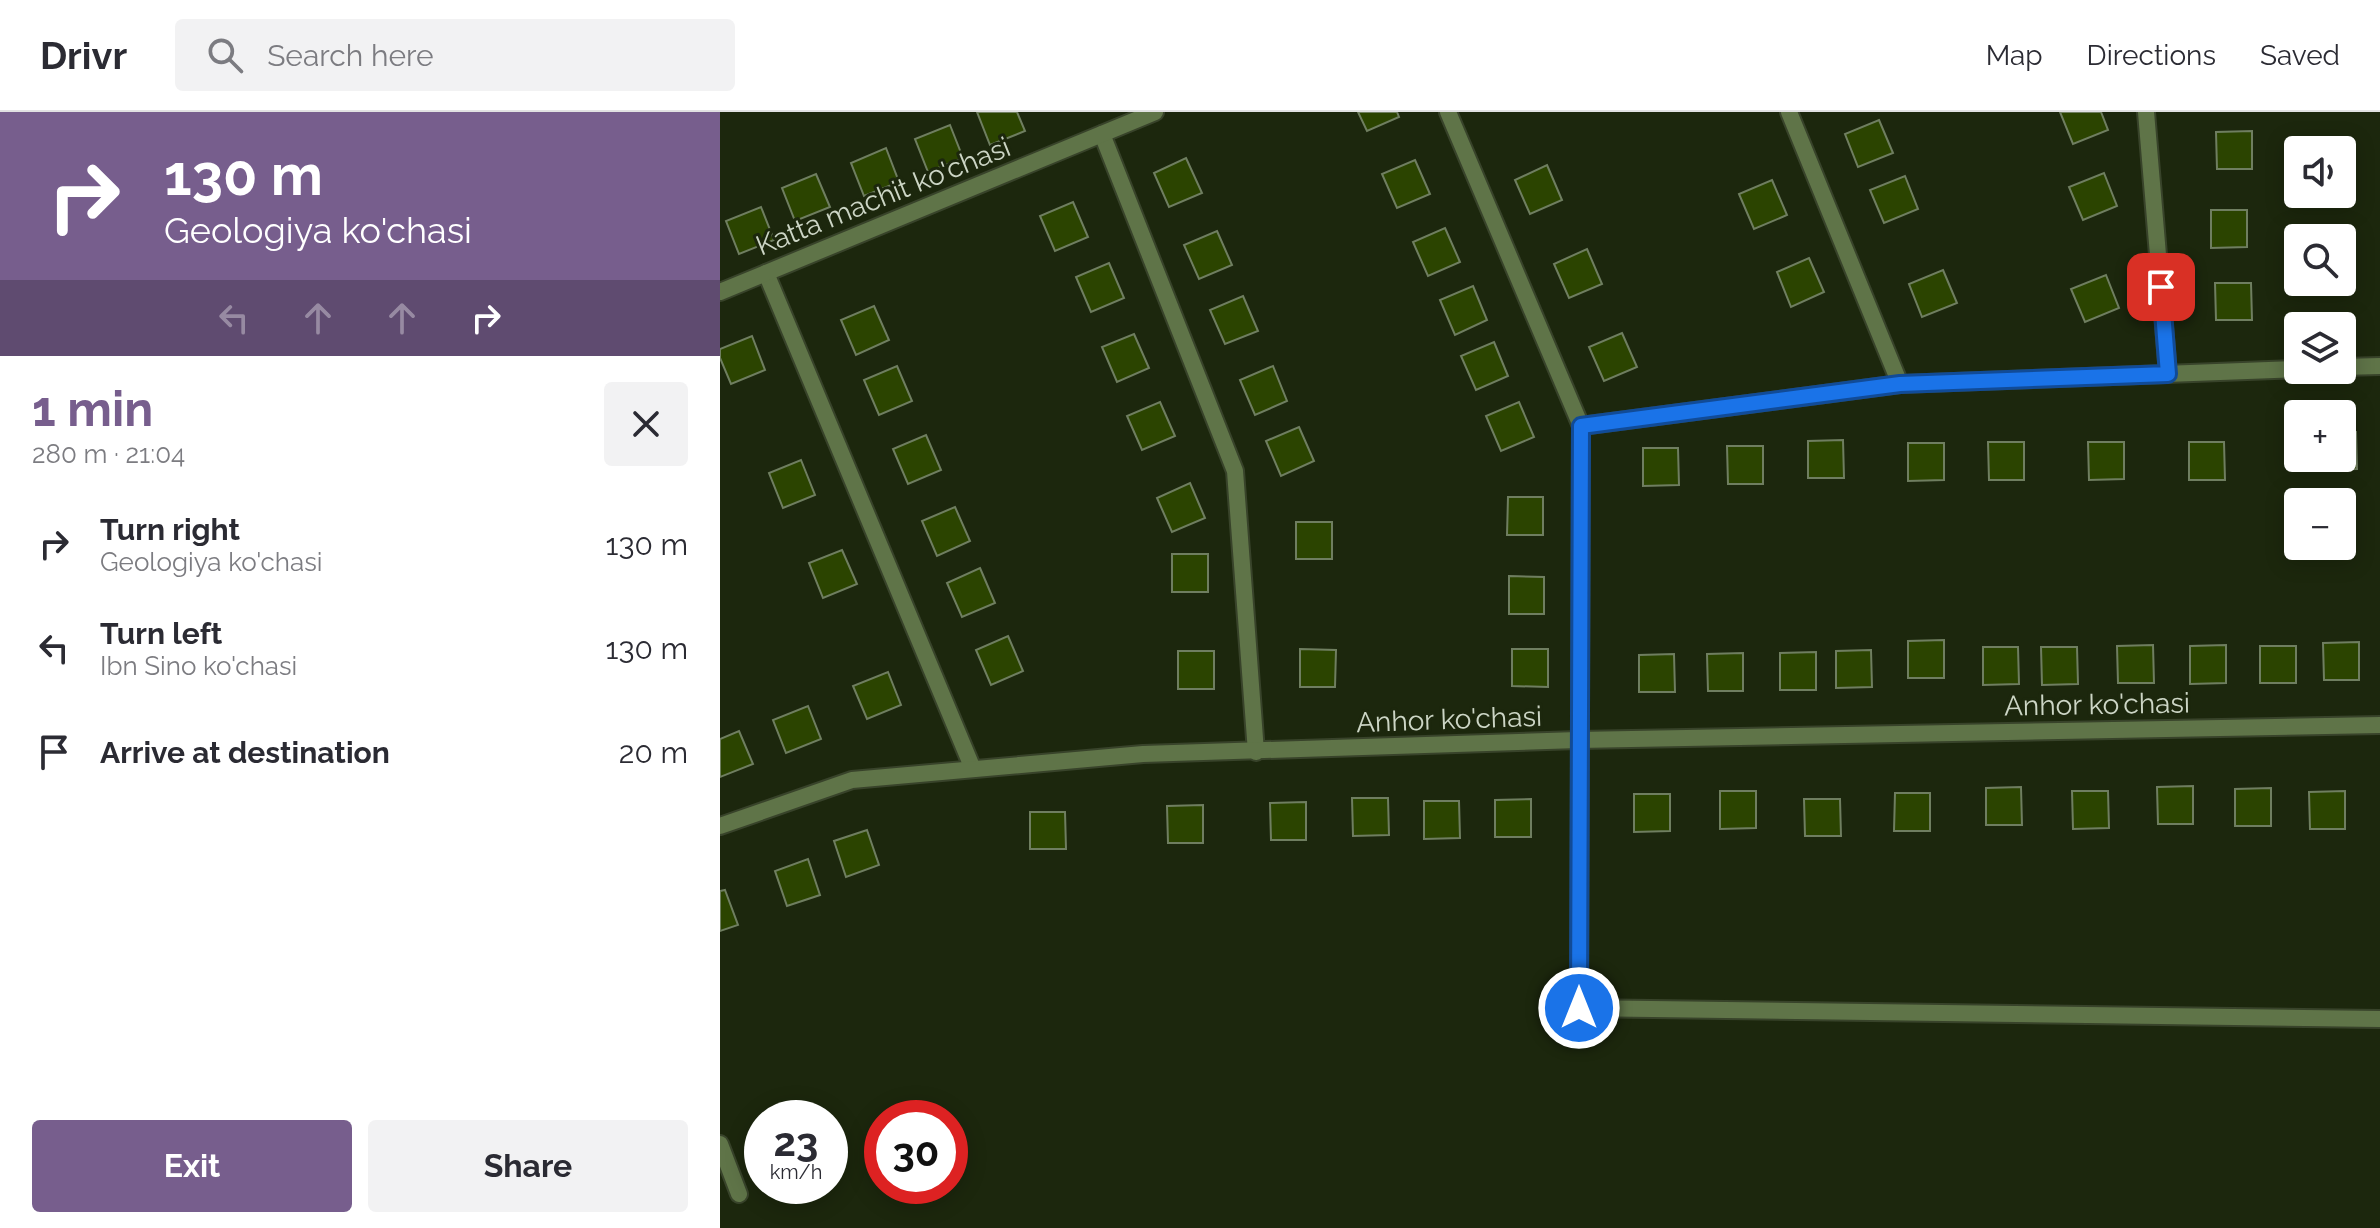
<!DOCTYPE html>
<meta charset="utf-8">
<style>
:root{--surface:#fff;--page:#f2f2f3;--text:#2b2b33;--muted:#7c7c81;--line:#e1e1e2;--accent:#775e8d}
body{margin:0;font-family:Raleway,sans-serif;background:var(--page);color:var(--text);height:100vh;display:flex;flex-direction:column;font-size:30px;white-space:nowrap}
*{box-sizing:border-box;margin:0}
p{font-size:26px;color:var(--muted)}
.icon{flex:none;width:44px;height:44px;fill:none;stroke:currentColor;stroke-width:2;stroke-linecap:round;stroke-linejoin:round}
.map{position:relative;flex:1;overflow:hidden}
.side{display:flex;flex-direction:column;background:var(--surface);width:720px}
.side>*{flex:none}
.hud{background:#775e8d;color:#fff;overflow:hidden}
.controls{position:absolute;left:1564px;top:24px;display:grid;gap:16px}
.controls a{display:grid;place-items:center;width:72px;height:72px;border-radius:8px;background:var(--surface);box-shadow:0 4px 20px #0003;font-size:40px}
.speed{position:absolute;left:24px;top:988px;display:flex;gap:16px;font-size:40px;font-weight:700;text-align:center}
.speed>*{display:grid;place-content:center;width:104px;height:104px;border-radius:50%;background:var(--surface);box-shadow:0 4px 20px #0003;line-height:1}
.speed small{font-size:20px;font-weight:400}
.speed .limit{border:12px solid #d22;background:#fff;color:#111}
.pin{position:absolute;display:grid;place-items:center;width:68px;height:68px;color:#fff;margin:-34px;border-radius:16px;box-shadow:0 4px 12px #0006}
.me{position:absolute;width:88px;margin:-44px;rotate:0deg;stroke-linejoin:round;filter:drop-shadow(0 0 6px #0008)}
.turn{display:flex;align-items:center;gap:28px;height:168px;padding:0 32px;font-size:36px}
.turn .icon{width:104px;height:104px;stroke-width:2.5}
.turn b{display:block;font-size:56px;line-height:68px}
.lanes{display:flex;align-items:center;height:76px;padding:0 32px;background:#0003;justify-content:center;gap:40px;direction:ltr}
.lanes .off{opacity:.35}
.round{display:grid;place-items:center;flex:none;width:84px;height:84px;border-radius:8px;background:var(--page)}
.headline{display:flex;align-items:center;justify-content:space-between;height:136px;padding:0 32px}
h1{font-size:48px;font-weight:700;line-height:60px;color:var(--accent)}
.action{display:flex;gap:16px;margin-top:auto;padding:16px 32px}
.action a{flex:1;height:92px;border-radius:8px;background:var(--accent);color:#fff;font-size:32px;font-weight:700;line-height:92px;text-align:center}
.action a+a{background:var(--page);color:var(--text)}
ul{padding:0;list-style:none}
li{display:flex;align-items:center;gap:24px;height:104px;padding:0 32px}
li div{flex:1}
li b{display:block;font-size:30px}
li em{font-style:normal}
header{display:flex;align-items:center;gap:48px;box-sizing:border-box;height:112px;padding:0 40px;background:var(--surface);border-bottom:2px solid var(--line)}
header strong{font-size:38px}
nav{display:flex;gap:44px;margin-inline-start:auto;font-size:28px}
.search{width:560px;height:72px;background:var(--page);display:flex;align-items:center;gap:20px;box-sizing:border-box;padding:0 28px;border-radius:8px;color:var(--muted);font-size:30px}
main{display:flex;flex:1;min-height:0}
.map>svg:first-child{display:block}
.building{fill:#2b4400;stroke:#6f7e60;stroke-width:2}
.lines{fill:none;stroke-linecap:round;stroke-linejoin:round}
.minor-casing{stroke:#38432a;stroke-width:20}
.minor{stroke:#5f7448;stroke-width:16}
.route-casing{stroke:#114b97;stroke-width:20}
.route{stroke:#1a73e8;stroke-width:14}
.labels{text-anchor:middle;stroke-width:6;stroke-linejoin:round;paint-order:stroke}
.street-label{font-size:28px;fill:#ccd5c5;stroke:#1c270d}
</style>
<header>
<strong>Drivr</strong>
<div class="search"><svg class="icon" aria-label="search" viewBox="0 0 24 24"><circle cx="10" cy="10" r="6"/><path d="M15 15l6 6"/></svg>Search here</div>
<nav><a>Map</a><a>Directions</a><a>Saved</a></nav>
</header>
<main>
<section class="side">
<div class="hud">
<div class="turn"><svg class="icon" aria-label="right" viewBox="0 0 24 24"><path d="M7 20v-9h11M14 6l5 5-5 5"/></svg><div><b>130 m</b>Geologiya ko'chasi</div></div>
<div class="lanes"><svg class="icon off" aria-label="left" viewBox="0 0 24 24"><path d="M17 20v-9H6M10 6l-5 5 5 5"/></svg><svg class="icon off" aria-label="ahead" viewBox="0 0 24 24"><path d="M12 20V5M6 11l6-6 6 6"/></svg><svg class="icon off" aria-label="ahead" viewBox="0 0 24 24"><path d="M12 20V5M6 11l6-6 6 6"/></svg><svg class="icon" aria-label="right" viewBox="0 0 24 24"><path d="M7 20v-9h11M14 6l5 5-5 5"/></svg></div>
</div>
<div class="headline"><div><h1>1 min</h1><p>280 m · 21:04</p></div><a class="round"><svg class="icon" aria-label="close" viewBox="0 0 24 24"><path d="M6 6l12 12M18 6L6 18"/></svg></a></div>
<ul>
<li><svg class="icon" aria-label="right" viewBox="0 0 24 24"><path d="M7 20v-9h11M14 6l5 5-5 5"/></svg><div><b>Turn right</b><p>Geologiya ko'chasi</p></div><em>130 m</em></li>
<li><svg class="icon" aria-label="left" viewBox="0 0 24 24"><path d="M17 20v-9H6M10 6l-5 5 5 5"/></svg><div><b>Turn left</b><p>Ibn Sino ko'chasi</p></div><em>130 m</em></li>
<li><svg class="icon" aria-label="arrive" viewBox="0 0 24 24"><path d="M6 21V4h12l-3 4 3 4H6"/></svg><div><b>Arrive at destination</b></div><em>20 m</em></li>
</ul>
<div class="action"><a>Exit</a><a>Share</a></div>
</section>
<div class="map">
<svg width="1660" height="1116" viewBox="0 0 1660 1116">
<rect width="100%" height="100%" fill="#1c270d"/>
<g class="building">
<polygon points="257,0 297,0 305,19 270,33"/>
<polygon points="638,0 677,0 679,5 647,19"/>
<polygon points="1340,0 1381,0 1388,18 1353,32"/>
<polygon points="1159,8 1173,41 1138,55 1125,22"/>
<polygon points="230,13 243,46 208,60 195,27"/>
<polygon points="1532,19 1532,57 1497,57 1496,20"/>
<polygon points="166,36 179,70 144,84 131,51"/>
<polygon points="466,46 482,81 449,95 434,61"/>
<polygon points="695,48 710,82 677,96 662,62"/>
<polygon points="827,53 842,88 810,102 795,68"/>
<polygon points="1384,61 1397,94 1363,108 1349,75"/>
<polygon points="96,62 110,95 75,109 62,76"/>
<polygon points="1185,64 1198,97 1164,111 1150,78"/>
<polygon points="1052,68 1067,103 1034,117 1019,82"/>
<polygon points="353,90 368,125 335,139 320,104"/>
<polygon points="41,95 54,128 19,142 6,109"/>
<polygon points="1491,98 1527,98 1527,135 1491,136"/>
<polygon points="725,116 740,150 708,164 693,130"/>
<polygon points="497,119 512,153 479,167 464,133"/>
<polygon points="867,137 882,172 849,186 834,152"/>
<polygon points="1089,146 1104,180 1071,195 1057,160"/>
<polygon points="389,151 404,186 371,200 356,165"/>
<polygon points="1223,158 1237,191 1202,205 1189,172"/>
<polygon points="1386,163 1399,196 1365,210 1351,177"/>
<polygon points="1495,171 1531,171 1532,208 1496,208"/>
<polygon points="753,174 767,208 735,223 720,188"/>
<polygon points="523,184 538,219 505,232 490,198"/>
<polygon points="154,194 169,228 136,243 121,208"/>
<polygon points="902,221 917,255 884,269 869,235"/>
<polygon points="414,222 429,256 397,270 382,235"/>
<polygon points="32,224 45,258 11,272 0,246 0,237"/>
<polygon points="774,230 788,264 756,278 741,244"/>
<polygon points="177,254 192,289 159,303 144,268"/>
<polygon points="553,254 567,289 535,303 520,268"/>
<polygon points="440,290 455,324 422,338 407,304"/>
<polygon points="799,290 814,325 781,339 766,304"/>
<polygon points="579,315 594,349 561,364 546,329"/>
<polygon points="1622,320 1636,320 1637,357 1601,358 1601,346 1622,346"/>
<polygon points="206,323 221,358 188,372 173,337"/>
<polygon points="1123,328 1124,366 1088,366 1088,329"/>
<polygon points="1268,330 1304,330 1304,368 1269,368"/>
<polygon points="1368,330 1404,330 1404,367 1369,368"/>
<polygon points="1469,330 1504,330 1505,368 1469,368"/>
<polygon points="1188,331 1224,331 1224,368 1188,369"/>
<polygon points="1007,334 1043,334 1043,372 1008,372"/>
<polygon points="923,336 958,336 959,373 923,374"/>
<polygon points="81,348 95,383 63,396 49,361"/>
<polygon points="470,371 485,406 452,420 437,386"/>
<polygon points="788,385 823,385 823,423 787,423"/>
<polygon points="235,395 250,429 217,444 202,409"/>
<rect x="576" y="410" width="36" height="37"/>
<polygon points="122,438 137,472 103,486 89,451"/>
<rect x="452" y="442" width="36" height="38"/>
<polygon points="260,456 275,491 242,505 227,471"/>
<polygon points="789,464 824,465 824,502 789,502"/>
<polygon points="288,524 303,559 271,573 256,538"/>
<polygon points="1224,528 1224,566 1188,566 1188,529"/>
<polygon points="1639,530 1639,568 1604,568 1603,531"/>
<polygon points="1433,533 1434,571 1398,571 1397,534"/>
<polygon points="1506,533 1506,571 1470,572 1470,534"/>
<rect x="1540" y="534" width="36" height="37"/>
<polygon points="1263,535 1298,535 1299,572 1263,573"/>
<polygon points="1321,535 1357,535 1358,572 1322,573"/>
<polygon points="580,537 616,538 615,575 580,575"/>
<polygon points="792,537 828,537 828,575 792,574"/>
<polygon points="1151,538 1152,575 1116,576 1116,539"/>
<rect x="458" y="539" width="36" height="38"/>
<polygon points="1096,540 1096,578 1060,578 1060,541"/>
<polygon points="1023,541 1023,579 988,579 987,542"/>
<polygon points="954,542 955,580 919,580 919,543"/>
<polygon points="168,560 181,593 147,607 133,574"/>
<polygon points="88,594 101,627 66,641 53,608"/>
<polygon points="19,619 33,652 0,665 0,627"/>
<polygon points="1473,674 1473,712 1438,712 1437,675"/>
<polygon points="1301,675 1302,713 1266,713 1266,676"/>
<polygon points="1551,676 1551,714 1515,714 1515,677"/>
<polygon points="1000,679 1036,679 1036,716 1000,717"/>
<polygon points="1352,679 1388,679 1389,716 1353,717"/>
<polygon points="1625,679 1625,717 1590,717 1589,680"/>
<polygon points="1175,681 1210,681 1210,719 1174,719"/>
<polygon points="914,682 950,682 950,719 914,720"/>
<polygon points="632,686 668,686 669,723 633,724"/>
<polygon points="811,687 811,725 775,725 775,688"/>
<polygon points="1084,687 1120,687 1121,724 1085,724"/>
<polygon points="704,689 739,689 740,726 704,727"/>
<polygon points="586,690 586,728 551,728 550,691"/>
<polygon points="483,693 483,731 448,731 447,694"/>
<polygon points="310,700 345,700 346,737 310,737"/>
<polygon points="147,718 159,753 126,765 114,729"/>
<polygon points="88,747 100,783 67,794 55,759"/>
<polygon points="5,778 18,813 0,819 0,779"/>
</g>
<g class="lines">
<g class="minor-casing">
<g id="minor">
<polyline points="728,0 861,314 859,896 1660,907"/>
<polyline points="1069,0 1180,272"/>
<polyline points="1426,0 1448,262"/>
<polyline points="382,22 515,359 536,640"/>
<polyline points="46,161 253,657"/>
<polyline points="0,180 435,0"/>
<polyline points="1622,255 1660,254"/>
<polyline points="861,314 1180,272 1578,257"/>
<polyline points="0,714 132,668 423,642 858,628 1660,613"/>
<polyline points="0,1032 19,1082"/>
</g>
</g>
<use href="#minor" class="minor"/>
</g>
<g class="lines">
<g class="route-casing">
<polyline id="route" points="859,896 861,314 1180,272 1448,262 1441,175"/>
</g>
<use href="#route" class="route"/>
</g>
<g class="labels">
<g class="street-label">
<text transform="translate(163 84) rotate(-22)" y="10">Katta machit ko'chasi</text>
<text transform="translate(1377 592) rotate(-1)" y="10">Anhor ko'chasi</text>
<text transform="translate(729 607) rotate(-2)" y="10">Anhor ko'chasi</text>
</g>
</g>
</svg>
<div class="controls">
<a><svg class="icon" aria-label="sound" viewBox="0 0 24 24"><path d="M4 9h4l5-4v14l-5-4H4zM17 9q2 3 0 6"/></svg></a>
<a><svg class="icon" aria-label="search" viewBox="0 0 24 24"><circle cx="10" cy="10" r="6"/><path d="M15 15l6 6"/></svg></a>
<a><svg class="icon" aria-label="layers" viewBox="0 0 24 24"><path d="M12 4l9 5-9 5-9-5zM3 14l9 5 9-5"/></svg></a>
<a>+</a>
<a>−</a>
</div>
<div class="speed"><div>23<small>km/h</small></div><div class="limit">30</div></div>
<div class="pin" style="left:1441px;top:175px;background:#d93025"><svg class="icon" aria-label="arrive" viewBox="0 0 24 24"><path d="M6 21V4h12l-3 4 3 4H6"/></svg></div>
<svg class="me" style="left:859px;top:896px" viewBox="-20 -20 40 40"><circle r="17" fill="#1a73e8" stroke="#fff" stroke-width="3"/><path d="M0-11L8 9 0 5-8 9z" fill="#fff"/></svg>
</div>
</main>
